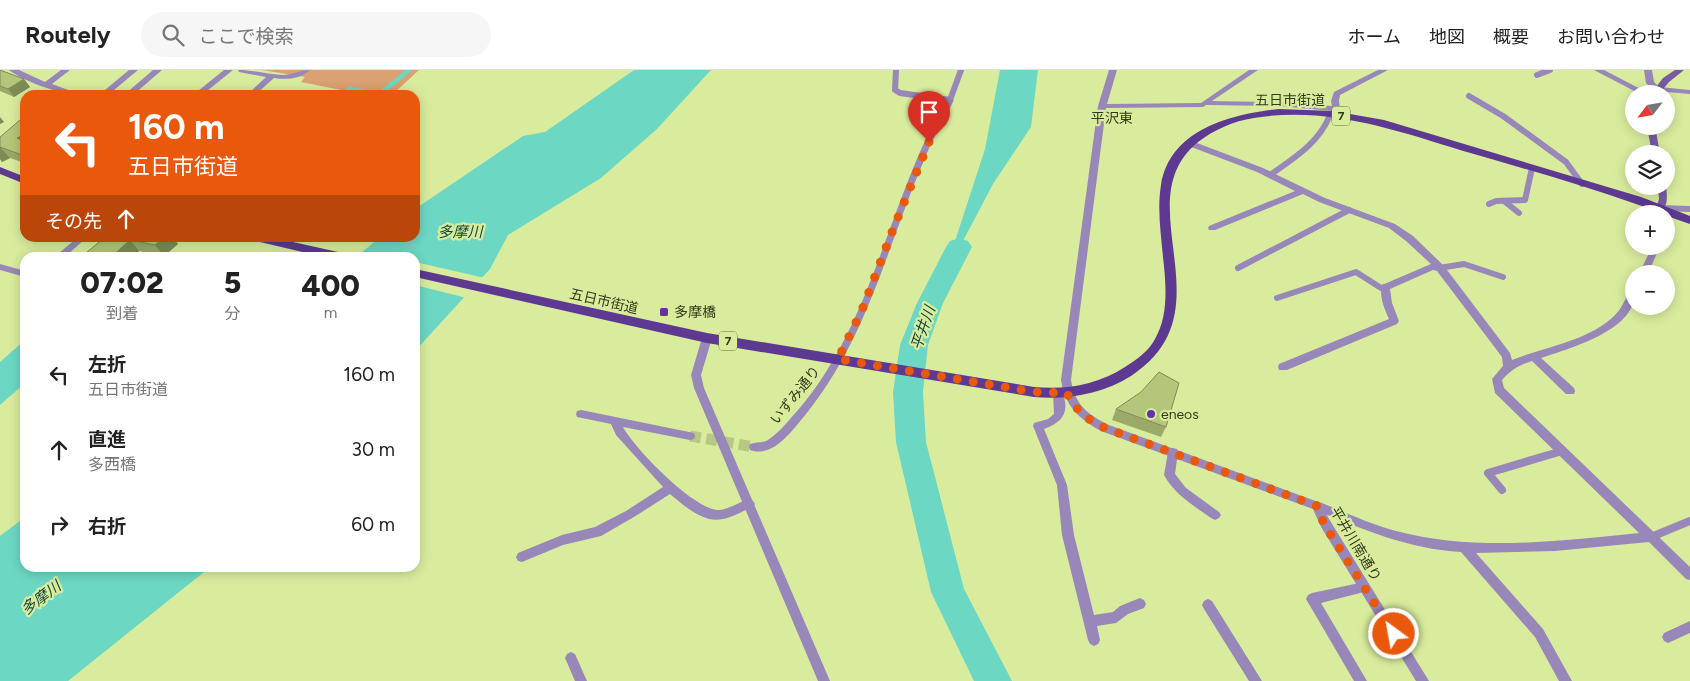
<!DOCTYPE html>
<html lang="ja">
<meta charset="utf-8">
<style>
:root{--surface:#fff;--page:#f6f6f6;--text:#222;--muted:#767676;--line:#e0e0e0}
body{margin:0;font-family:Figtree,"Noto Sans JP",sans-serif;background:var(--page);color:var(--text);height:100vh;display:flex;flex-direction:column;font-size:19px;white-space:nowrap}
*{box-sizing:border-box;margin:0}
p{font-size:16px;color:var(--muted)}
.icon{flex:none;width:28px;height:28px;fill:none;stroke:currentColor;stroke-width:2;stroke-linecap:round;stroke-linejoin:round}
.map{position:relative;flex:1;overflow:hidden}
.panel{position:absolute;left:20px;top:182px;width:400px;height:320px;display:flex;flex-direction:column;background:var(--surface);border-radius:15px;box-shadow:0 2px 12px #0003}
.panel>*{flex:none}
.top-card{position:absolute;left:20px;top:20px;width:400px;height:152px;border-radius:15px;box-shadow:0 2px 12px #0003;background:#ea580c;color:#fff;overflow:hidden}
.needle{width:32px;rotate:239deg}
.controls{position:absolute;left:1625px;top:15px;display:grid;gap:10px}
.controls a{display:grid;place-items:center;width:50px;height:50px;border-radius:50%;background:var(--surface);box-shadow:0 2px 12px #0003;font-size:25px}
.pin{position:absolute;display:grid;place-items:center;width:42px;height:42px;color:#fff;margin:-51px -21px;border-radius:50% 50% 50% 0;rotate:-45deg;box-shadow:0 0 5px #0007}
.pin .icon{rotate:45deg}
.me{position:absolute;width:55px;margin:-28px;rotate:328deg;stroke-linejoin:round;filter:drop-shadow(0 0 4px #0008)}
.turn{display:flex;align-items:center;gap:18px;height:105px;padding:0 25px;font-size:22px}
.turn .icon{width:65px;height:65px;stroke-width:2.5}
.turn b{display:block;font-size:35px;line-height:42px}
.then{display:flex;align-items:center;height:48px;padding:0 25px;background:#0003;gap:10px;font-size:19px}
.eta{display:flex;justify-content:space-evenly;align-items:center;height:85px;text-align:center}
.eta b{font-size:30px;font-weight:800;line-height:35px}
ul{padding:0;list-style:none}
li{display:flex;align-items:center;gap:15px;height:75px;padding:0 25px}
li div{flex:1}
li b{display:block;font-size:19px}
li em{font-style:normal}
header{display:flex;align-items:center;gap:30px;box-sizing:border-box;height:70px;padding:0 25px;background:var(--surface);border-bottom:1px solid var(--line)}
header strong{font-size:24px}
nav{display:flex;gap:28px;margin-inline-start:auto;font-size:18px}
.search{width:350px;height:45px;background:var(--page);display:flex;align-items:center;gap:12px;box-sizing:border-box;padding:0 18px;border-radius:28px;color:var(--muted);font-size:19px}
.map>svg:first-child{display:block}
.green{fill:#daa172}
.water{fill:#6cd8c4}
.pier{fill:#d9ec9d}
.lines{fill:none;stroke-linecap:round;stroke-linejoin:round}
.stream{stroke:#6cd8c4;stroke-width:4.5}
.river{fill:#6cd8c4;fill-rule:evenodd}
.minor-tunnel{stroke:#b8c883;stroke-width:11;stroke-dasharray:11 5.5;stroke-linecap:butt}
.service-far1{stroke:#9888b9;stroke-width:6}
.service{stroke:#9888b9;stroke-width:8}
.minor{fill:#9888b9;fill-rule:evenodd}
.tertiary{fill:#9888b9;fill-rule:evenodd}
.secondary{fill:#765ba3;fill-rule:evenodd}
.primary{fill:#5e3991;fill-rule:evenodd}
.wall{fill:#9baa68}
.shaded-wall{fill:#7e8b55}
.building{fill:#b4c679;stroke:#7e8b55}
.route{stroke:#ea580c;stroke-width:9;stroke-dasharray:0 16.2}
.poi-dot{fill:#6732a9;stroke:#d9ec9d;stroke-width:2}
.labels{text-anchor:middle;stroke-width:4.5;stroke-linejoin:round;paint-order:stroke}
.shield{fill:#d9ec9d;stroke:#656f41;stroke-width:1}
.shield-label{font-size:12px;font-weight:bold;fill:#333a1a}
.street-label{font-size:14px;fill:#333a1a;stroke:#d9ec9d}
.far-quarter-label{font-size:14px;fill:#333a1a;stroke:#d9ec9d}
.poi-label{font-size:14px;fill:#333a1a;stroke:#d9ec9d;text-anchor:start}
.water-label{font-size:15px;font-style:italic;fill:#16473e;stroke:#d9ec9d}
</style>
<header>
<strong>Routely</strong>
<div class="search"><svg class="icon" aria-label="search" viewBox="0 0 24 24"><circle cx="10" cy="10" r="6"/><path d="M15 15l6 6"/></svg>ここで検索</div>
<nav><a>ホーム</a><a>地図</a><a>概要</a><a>お問い合わせ</a></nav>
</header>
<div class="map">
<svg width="1690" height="611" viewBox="0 0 1690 611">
<rect width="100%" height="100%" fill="#d9ec9d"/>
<polygon class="green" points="262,0 419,0 392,25 366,25 301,12 305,7"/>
<g class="water">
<polygon points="634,0 711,0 657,59 601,108 508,165 490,199 415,281 415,188 355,188 379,168 415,168 415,139 523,66 545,62"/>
<polygon points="1000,0 1038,0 1031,57 993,114 942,211 985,79"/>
<polygon points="25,270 25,313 0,335 0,292"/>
<polygon points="25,447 25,498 209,498 68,611 0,611 0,466"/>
</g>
<polygon class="pier" points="415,192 485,208 467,228 415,215"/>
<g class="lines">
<polyline class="stream" points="349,19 380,24 409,0"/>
<polygon class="river" points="959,168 968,171 972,177 943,233 928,275 923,322 926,372 964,519 1012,611 974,611 931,522 896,372 893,322 900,275 917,233 946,177 950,171"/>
<polyline class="minor-tunnel" points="690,366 754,377"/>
<g class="service-far1">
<polyline points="896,0 895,20 900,23 950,30 961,0"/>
<polyline points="1537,5 1550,0"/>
<polyline points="1469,26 1503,46 1566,92 1582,114"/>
<path d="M1270 105C1294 88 1319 73 1330 45"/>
<polyline points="1504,131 1519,143"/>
<polyline points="1489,134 1496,131 1525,130 1532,98"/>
<polyline points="1238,198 1349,140"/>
<polyline points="1439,198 1464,194 1503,207"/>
<polyline points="1277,228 1356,202 1381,218 1385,217"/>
</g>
<g class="service">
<polyline points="1502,420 1488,403 1562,381"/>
<polyline points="1651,467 1690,451"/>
</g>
<g class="minor">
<path d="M9 0H19L45 12 61 0H70L52 14 82 25C63 25 24 12 9 0Z"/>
<polygon points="129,0 138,0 108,25 99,25"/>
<polygon points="153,0 162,0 133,25 124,25"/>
<polygon points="224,0 233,0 202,25 193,25"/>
<path d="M238 0C253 0 268 4 282 5 292 5 300 0 310 0 300 9 287 10 274 8L255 25H247L266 7 239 2Z"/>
<polygon points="1378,0 1388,0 1340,25 1339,31 1341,45 1337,47 1334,47 1333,41 1278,36 1207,35 1203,33 1207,31 1278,32 1332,36 1331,31 1334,22"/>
<polygon points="1594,0 1604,0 1650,24 1640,24"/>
<polygon points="1644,0 1652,0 1654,12 1659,17 1690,20 1690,24 1654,21 1646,13"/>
<path d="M947 28H950L954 30C944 49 933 68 925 88 884 183 867 274 797 355 786 368 770 387 750 380L749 377 750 374C756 372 763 373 768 370 780 362 789 350 798 340 874 252 889 127 947 28Z"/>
<path d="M1189 70 1263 98 1325 128 1395 154 1413 166 1444 196 1510 283 1512 290C1546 276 1597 270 1620 239 1624 233 1627 225 1631 219L1634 218C1634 221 1634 226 1634 229 1629 262 1568 279 1541 288L1574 318 1575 321 1574 324H1566L1532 291C1519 295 1511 300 1502 310L1504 318 1690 497V510L1686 509 1649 472 1555 481 1476 483 1543 559 1572 611H1559L1535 567 1461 482C1408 479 1362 459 1313 439L1311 436 1313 433 1317 431C1343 441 1369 454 1396 461 1476 482 1558 471 1639 463L1495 323 1492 309 1503 296 1502 287 1437 201 1433 200 1390 219 1392 233 1399 251 1397 254 1287 300H1279L1278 297 1279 294 1389 249C1384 238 1379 226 1382 215L1431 194 1406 171 1389 158 1319 132 1303 124 1215 160H1209L1208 158 1209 156 1295 121 1257 102 1186 75V71Z"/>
<polygon points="1660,135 1690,136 1690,142 1663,141 1662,144 1654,144 1657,136"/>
<polygon points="77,168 86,168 64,188 53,188"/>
<polygon points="1650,176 1658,176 1657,183 1648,204 1639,204 1649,183"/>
<polygon points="0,194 25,201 25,207 0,200"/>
<path d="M1058 320 1062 321C1070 341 1064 352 1044 359L1067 415 1074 465 1094 545 1113 542 1120 536 1140 528 1144 530 1146 534 1144 538 1128 544 1116 553 1097 556 1100 570 1098 574 1094 576 1090 574 1088 570 1062 465 1057 415 1033 356 1034 353 1048 349 1054 344 1053 324 1054 321Z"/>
<path d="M581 340 694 363 695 366 694 369 690 370 623 357C634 378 696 442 720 440 729 439 740 432 749 429L753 431 755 434 753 437C743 441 733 447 723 449 704 454 683 435 670 424L634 447 601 466 563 475 522 492 518 491 516 487 518 483 562 465 595 457 626 441 663 417 616 365 611 354 577 347 576 344 577 341Z"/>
<path d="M1173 378 1177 379 1178 382 1175 404 1186 418 1219 442 1221 445 1219 448 1215 450 1211 448C1194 436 1174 424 1164 405L1168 382 1169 379Z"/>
<polygon points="1364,512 1368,513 1370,517 1368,521 1321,533 1367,611 1354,611 1306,529 1308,525 1312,523"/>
<polygon points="1208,529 1212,531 1262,611 1249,611 1204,539 1202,535 1204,531"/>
<polygon points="1690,551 1690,563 1668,573 1664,571 1662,567 1664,563"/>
<polygon points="571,582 575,584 587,611 575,611 565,588 567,584"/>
</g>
<g class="tertiary">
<path d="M1109 0H1117L1107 34 1201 33 1249 0H1258L1203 37 1106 38 1071 310C1075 335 1087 344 1109 355L1321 433 1329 449 1429 611H1416L1321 457 1313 439 1101 361C1079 349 1065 336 1061 310L1098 36Z"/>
<polygon points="707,264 712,268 701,305 704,318 830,611 818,611 694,318 691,305 702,268"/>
</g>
<g class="secondary">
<polygon points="1675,0 1684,0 1669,12 1659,24 1651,24 1663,8"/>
<polygon points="1647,56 1655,56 1660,84 1652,84"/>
<path d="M1658 116H1666C1667 125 1669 137 1660 141L1656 138 1659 129Z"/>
</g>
<g class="primary">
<path d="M1279 39 1333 41 1384 50 1641 127 1690 146V154C1670 148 1653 139 1633 133 1576 113 1518 97 1460 80 1393 59 1325 36 1254 48 1233 51 1214 60 1198 72 1124 132 1231 241 1131 306 1103 324 1067 330 1034 327L707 273 415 207V199L707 263 1034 317C1066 320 1097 315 1125 297 1136 290 1148 282 1155 269 1169 245 1166 214 1163 187 1161 164 1157 139 1161 115 1170 59 1232 44 1279 39Z"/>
<polygon points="0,97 25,107 25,114 0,104"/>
<polygon points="254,168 275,168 347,184 352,188 328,188 260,172"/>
</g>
</g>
<g class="wall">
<polygon points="0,0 24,9 30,17 14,27 0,21"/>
<polygon points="25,53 25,93 10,88 2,92 0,89 0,67"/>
<polygon points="104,168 173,168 178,174 164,186 139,181 132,188 90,188 86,183"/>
<polygon points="1116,339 1166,357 1161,367 1112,350"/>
</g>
<g class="shaded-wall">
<polygon points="24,9 30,17 14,27 8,19"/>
<polygon points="0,47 4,52 0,54"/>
<polygon points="25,64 25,78 17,68"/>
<polygon points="0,77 10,88 2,92 0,89"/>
<polygon points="164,168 173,168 178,174 164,186 155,175"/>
<polygon points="130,170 139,181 132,188 110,188"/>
</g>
<g class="building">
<polygon points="0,0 24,9 8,19 0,16"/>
<polygon points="20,50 25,53 25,64 17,68 25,72 25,86 0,77 0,67"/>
<polygon points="104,168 164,168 155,175 130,170 110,188 101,188 86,183"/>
<polygon points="1159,302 1179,313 1166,357 1116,339 1141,322"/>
</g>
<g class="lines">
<path class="route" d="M929 72 894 157 862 240 838 289 1034 322 1067 323C1075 340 1088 350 1105 358L1317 436 1324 454 1394 564"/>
</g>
<g class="poi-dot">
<rect x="659" y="237" width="10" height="10" rx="2.5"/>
<circle cx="1151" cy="344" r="5"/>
</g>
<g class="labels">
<g class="shield">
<rect x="1332" y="36.5" width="18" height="19" rx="4"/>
<rect x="719" y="261.5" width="18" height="19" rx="4"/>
</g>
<g class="shield-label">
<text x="1341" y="50">7</text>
<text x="728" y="275">7</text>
</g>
<g class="street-label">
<text x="1290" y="35">五日市街道</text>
<text transform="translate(604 231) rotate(13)" y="5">五日市街道</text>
<text transform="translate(795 325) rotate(-51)" y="5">いずみ通り</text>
<text transform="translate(1356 474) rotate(59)" y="5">平井川南通り</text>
</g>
<g class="far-quarter-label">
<text x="1112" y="53">平沢東</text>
</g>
<g class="poi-label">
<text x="674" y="247">多摩橋</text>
<text x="1161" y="349">eneos</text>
</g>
<g class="water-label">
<text x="460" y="167">多摩川</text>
<text transform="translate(923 258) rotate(-71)" y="5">平井川</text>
<text transform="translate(41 528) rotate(-37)" y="5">多摩川</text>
</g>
</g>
</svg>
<div class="controls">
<a><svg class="needle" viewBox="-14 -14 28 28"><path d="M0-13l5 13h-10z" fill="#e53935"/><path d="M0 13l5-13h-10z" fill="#767676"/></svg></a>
<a><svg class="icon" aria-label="layers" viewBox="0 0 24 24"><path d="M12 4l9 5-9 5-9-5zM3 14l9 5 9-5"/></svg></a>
<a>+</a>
<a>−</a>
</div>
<div class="pin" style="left:929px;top:72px;background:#d93025"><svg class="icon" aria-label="arrive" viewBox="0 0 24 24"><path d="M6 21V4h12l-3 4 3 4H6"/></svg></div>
<svg class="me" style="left:1394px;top:564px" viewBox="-20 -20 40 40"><circle r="17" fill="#ea580c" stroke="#fff" stroke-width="3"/><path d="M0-11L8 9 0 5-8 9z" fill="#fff"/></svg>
<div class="top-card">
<div class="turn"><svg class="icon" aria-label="left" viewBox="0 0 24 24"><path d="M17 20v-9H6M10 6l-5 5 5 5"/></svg><div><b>160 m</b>五日市街道</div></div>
<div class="then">その先<svg class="icon" aria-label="ahead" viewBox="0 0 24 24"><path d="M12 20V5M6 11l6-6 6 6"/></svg></div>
</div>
<section class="panel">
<div class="eta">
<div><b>07:02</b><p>到着</p></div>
<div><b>5</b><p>分</p></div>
<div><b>400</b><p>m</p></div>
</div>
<ul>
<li><svg class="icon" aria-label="left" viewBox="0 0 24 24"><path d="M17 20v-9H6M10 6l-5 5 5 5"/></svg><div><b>左折</b><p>五日市街道</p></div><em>160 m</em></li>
<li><svg class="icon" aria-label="ahead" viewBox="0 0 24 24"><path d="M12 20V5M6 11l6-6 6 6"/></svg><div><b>直進</b><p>多西橋</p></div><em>30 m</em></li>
<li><svg class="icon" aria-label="right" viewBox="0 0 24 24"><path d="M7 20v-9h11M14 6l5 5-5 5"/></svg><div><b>右折</b></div><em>60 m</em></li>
</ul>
</section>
</div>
